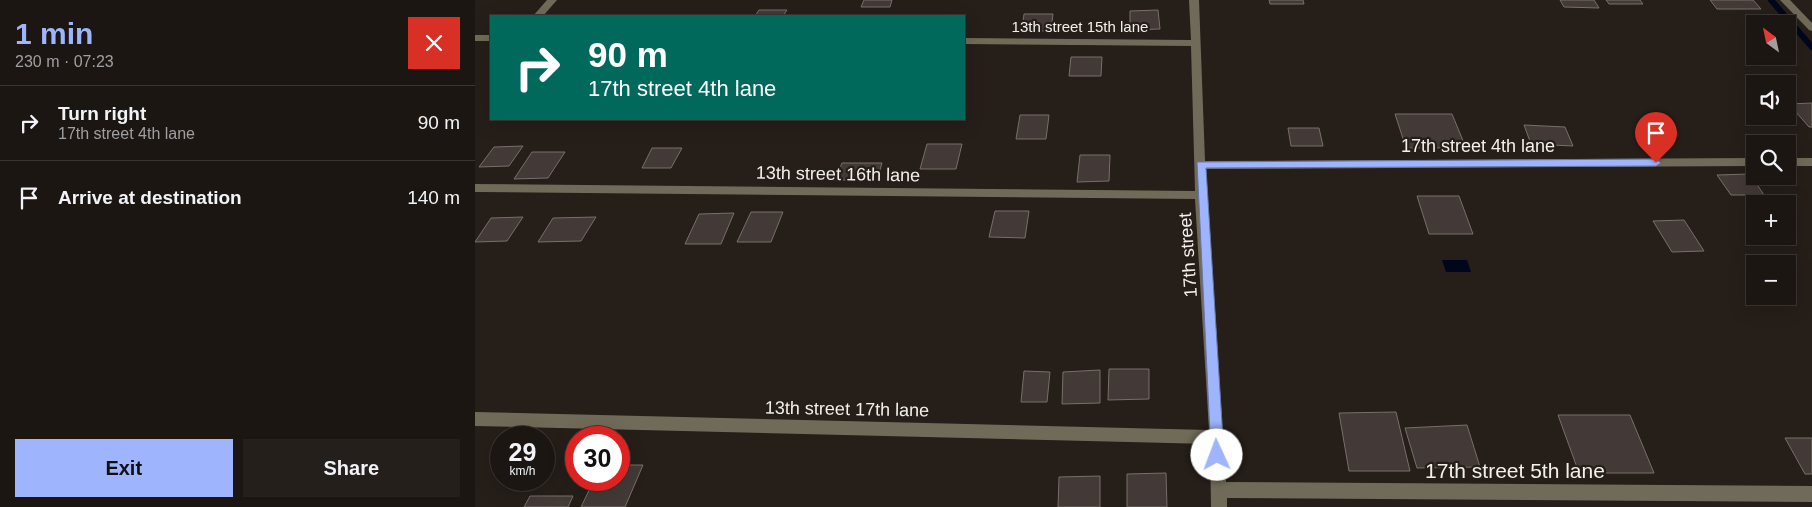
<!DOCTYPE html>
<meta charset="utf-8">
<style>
:root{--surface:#1c1613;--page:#251f1c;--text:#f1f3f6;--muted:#a09fa0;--line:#3a3533;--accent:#9eb4fd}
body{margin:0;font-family:Helvetica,sans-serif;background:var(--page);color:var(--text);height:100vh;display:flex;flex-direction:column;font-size:19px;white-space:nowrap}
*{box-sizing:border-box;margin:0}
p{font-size:16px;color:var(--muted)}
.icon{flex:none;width:28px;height:28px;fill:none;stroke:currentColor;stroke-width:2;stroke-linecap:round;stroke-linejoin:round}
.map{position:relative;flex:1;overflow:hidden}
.sheet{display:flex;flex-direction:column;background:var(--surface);width:475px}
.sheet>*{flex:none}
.guide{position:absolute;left:15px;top:15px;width:475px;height:105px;border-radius:0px;box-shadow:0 5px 20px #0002,0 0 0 1px var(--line);background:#00695c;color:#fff;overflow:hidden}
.needle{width:32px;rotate:327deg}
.buttons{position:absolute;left:1271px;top:15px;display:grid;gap:10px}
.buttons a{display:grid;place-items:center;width:50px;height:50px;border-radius:0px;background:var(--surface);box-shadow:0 5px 20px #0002,0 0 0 1px var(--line);font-size:25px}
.speed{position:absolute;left:15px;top:426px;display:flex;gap:10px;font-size:25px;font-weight:700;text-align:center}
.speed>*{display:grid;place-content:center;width:65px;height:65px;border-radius:50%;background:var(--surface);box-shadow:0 5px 20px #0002,0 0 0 1px var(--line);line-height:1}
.speed small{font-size:12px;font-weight:400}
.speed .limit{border:8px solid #d22;background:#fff;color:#111}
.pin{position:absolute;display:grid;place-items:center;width:42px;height:42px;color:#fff;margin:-51px -21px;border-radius:50% 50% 50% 0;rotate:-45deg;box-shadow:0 0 5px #0007}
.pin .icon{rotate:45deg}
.me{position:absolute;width:55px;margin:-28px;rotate:358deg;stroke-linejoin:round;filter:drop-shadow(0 0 4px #0008)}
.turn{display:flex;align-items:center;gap:18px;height:105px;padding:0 15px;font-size:22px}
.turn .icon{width:65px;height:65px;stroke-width:2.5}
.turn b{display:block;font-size:35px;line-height:42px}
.round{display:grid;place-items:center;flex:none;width:52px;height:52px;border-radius:0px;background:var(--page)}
.summary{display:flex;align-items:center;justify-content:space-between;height:85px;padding:0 15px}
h1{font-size:30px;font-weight:700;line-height:38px;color:var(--accent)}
.cta{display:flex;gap:10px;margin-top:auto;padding:10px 15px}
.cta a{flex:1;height:58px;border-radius:0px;background:var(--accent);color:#111;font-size:20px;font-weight:700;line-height:58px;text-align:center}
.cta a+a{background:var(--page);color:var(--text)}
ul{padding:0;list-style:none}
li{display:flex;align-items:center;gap:15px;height:75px;padding:0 15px;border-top:1px solid var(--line)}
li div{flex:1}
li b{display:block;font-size:19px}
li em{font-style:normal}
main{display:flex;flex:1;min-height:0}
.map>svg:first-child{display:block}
.water{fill:#00071c}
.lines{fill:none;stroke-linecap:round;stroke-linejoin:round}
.stream{stroke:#00071c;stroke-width:6}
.building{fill:#433a37;stroke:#786e6a}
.service{fill:#706b58;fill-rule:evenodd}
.minor{fill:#706b58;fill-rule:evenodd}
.route{fill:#9eb4fd;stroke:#6775a4}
.labels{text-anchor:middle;stroke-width:4.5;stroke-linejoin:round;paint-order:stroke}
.far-street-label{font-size:15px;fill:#f3efeb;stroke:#251e19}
.street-label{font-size:18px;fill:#f3efeb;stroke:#251e19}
.near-street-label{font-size:21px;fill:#f3efeb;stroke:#251e19}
</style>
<main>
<section class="sheet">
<div class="summary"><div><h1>1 min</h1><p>230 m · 07:23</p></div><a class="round" style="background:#d93025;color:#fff"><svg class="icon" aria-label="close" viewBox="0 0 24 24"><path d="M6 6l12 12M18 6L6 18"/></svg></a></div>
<ul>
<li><svg class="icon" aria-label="right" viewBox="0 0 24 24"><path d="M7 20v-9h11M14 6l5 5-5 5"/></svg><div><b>Turn right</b><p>17th street 4th lane</p></div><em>90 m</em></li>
<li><svg class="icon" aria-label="arrive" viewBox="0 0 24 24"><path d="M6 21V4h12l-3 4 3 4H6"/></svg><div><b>Arrive at destination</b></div><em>140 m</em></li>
</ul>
<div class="cta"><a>Exit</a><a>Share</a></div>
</section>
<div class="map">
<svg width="1337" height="507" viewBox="0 0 1337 507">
<rect width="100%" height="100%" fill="#251e19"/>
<polygon class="water" points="967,260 992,260 996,272 971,272"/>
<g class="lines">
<polyline class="stream" points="1296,0 1337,47"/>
</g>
<g class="building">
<polygon points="389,0 417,0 415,7 386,7"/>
<polygon points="794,0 828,0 829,4 795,4"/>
<polygon points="1085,0 1119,0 1124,8 1089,7"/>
<polygon points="1131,0 1165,0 1168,4 1134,4"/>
<polygon points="1235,0 1278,0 1286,9 1242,9"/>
<polygon points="284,10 312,10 308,16 280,16"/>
<polygon points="683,10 685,29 655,30 655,11"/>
<polygon points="549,14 578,14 576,31 547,31"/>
<polygon points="596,57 627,57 626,76 594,76"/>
<polygon points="1337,103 1337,127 1334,127 1314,104"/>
<polygon points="920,114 977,114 991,148 931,148"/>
<polygon points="545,115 574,115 571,139 541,139"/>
<polygon points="1049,125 1090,127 1098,146 1056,144"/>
<polygon points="813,128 844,128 848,146 816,146"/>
<polygon points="452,144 487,144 481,169 445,169"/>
<polygon points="48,146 34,166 4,167 19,147"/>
<polygon points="177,148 207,148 196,168 167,168"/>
<polygon points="57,152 90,152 73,178 39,179"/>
<polygon points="605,155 635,155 634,181 602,182"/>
<polygon points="367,163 407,163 402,180 360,180"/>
<polygon points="1275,174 1289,195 1256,195 1242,175"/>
<polygon points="942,196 984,196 998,234 954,234"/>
<polygon points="520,211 554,211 550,238 514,237"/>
<polygon points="276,212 308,212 296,242 262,242"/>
<polygon points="259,213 246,244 210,244 224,214"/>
<polygon points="48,217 32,241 0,242 16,218"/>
<polygon points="121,217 106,241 63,242 78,218"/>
<polygon points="1209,220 1229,251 1197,252 1178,221"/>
<polygon points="634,369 674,369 674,399 633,400"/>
<polygon points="625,370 625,403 587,404 588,372"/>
<polygon points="549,371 575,372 572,402 546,402"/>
<polygon points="921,412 935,471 874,471 864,413"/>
<polygon points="1083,415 1155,415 1179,473 1104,473"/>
<polygon points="992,425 1005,467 942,468 930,428"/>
<polygon points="1310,438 1337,438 1337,474 1330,474"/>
<polygon points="144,465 168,465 150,507 106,507 119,480 144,480"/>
<polygon points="691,473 692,507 652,507 652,474"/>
<polygon points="625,476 625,507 583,507 584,477"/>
<polygon points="55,496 98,496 93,507 49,507"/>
</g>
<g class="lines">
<polygon class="service" points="72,0 82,0 68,16 58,16"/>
<g class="minor">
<polygon points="714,0 724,0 730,161 1280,158 1280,166 731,169 751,482 1337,486 1337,502 752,498 752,507 736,507 735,444 0,426 0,412 734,430 720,199 0,192 0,184 720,191 716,46 489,44 489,38 716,40"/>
<polygon points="1305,0 1315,0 1337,23 1337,31 1334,30"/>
<rect x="0" y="35" width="16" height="6"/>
<rect x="1312" y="158" width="25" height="8"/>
</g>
</g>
<polygon class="route" points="1181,159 1186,163 1181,166 731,168 749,455 747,460 742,461 738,460 736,455 722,162"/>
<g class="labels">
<g class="far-street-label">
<text x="605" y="32">13th street 15th lane</text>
</g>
<g class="street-label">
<text x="1003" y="152">17th street 4th lane</text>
<text transform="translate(363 174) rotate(1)" y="6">13th street 16th lane</text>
<text transform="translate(713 255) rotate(-94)" y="6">17th street</text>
<text transform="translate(372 409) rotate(1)" y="6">13th street 17th lane</text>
</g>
<g class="near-street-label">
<text x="1040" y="478">17th street 5th lane</text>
</g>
</g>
</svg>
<div class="buttons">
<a><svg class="needle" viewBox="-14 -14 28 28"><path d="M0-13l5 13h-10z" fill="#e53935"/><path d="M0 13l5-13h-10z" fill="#a09fa0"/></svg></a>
<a><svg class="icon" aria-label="sound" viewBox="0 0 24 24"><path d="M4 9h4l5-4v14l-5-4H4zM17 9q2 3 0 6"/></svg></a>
<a><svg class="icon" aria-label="search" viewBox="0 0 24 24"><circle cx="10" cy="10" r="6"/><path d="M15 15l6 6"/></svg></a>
<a>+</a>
<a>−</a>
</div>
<div class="speed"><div>29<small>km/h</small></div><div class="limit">30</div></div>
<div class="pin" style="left:1181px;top:163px;background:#d93025"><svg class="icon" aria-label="arrive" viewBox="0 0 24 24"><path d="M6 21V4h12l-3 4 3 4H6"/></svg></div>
<svg class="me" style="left:742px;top:455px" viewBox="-20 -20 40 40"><circle r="19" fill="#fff"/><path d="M0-13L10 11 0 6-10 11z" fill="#9eb4fd"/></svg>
<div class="guide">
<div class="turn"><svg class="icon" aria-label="right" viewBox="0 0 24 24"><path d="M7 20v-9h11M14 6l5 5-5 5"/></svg><div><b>90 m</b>17th street 4th lane</div></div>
</div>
</div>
</main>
